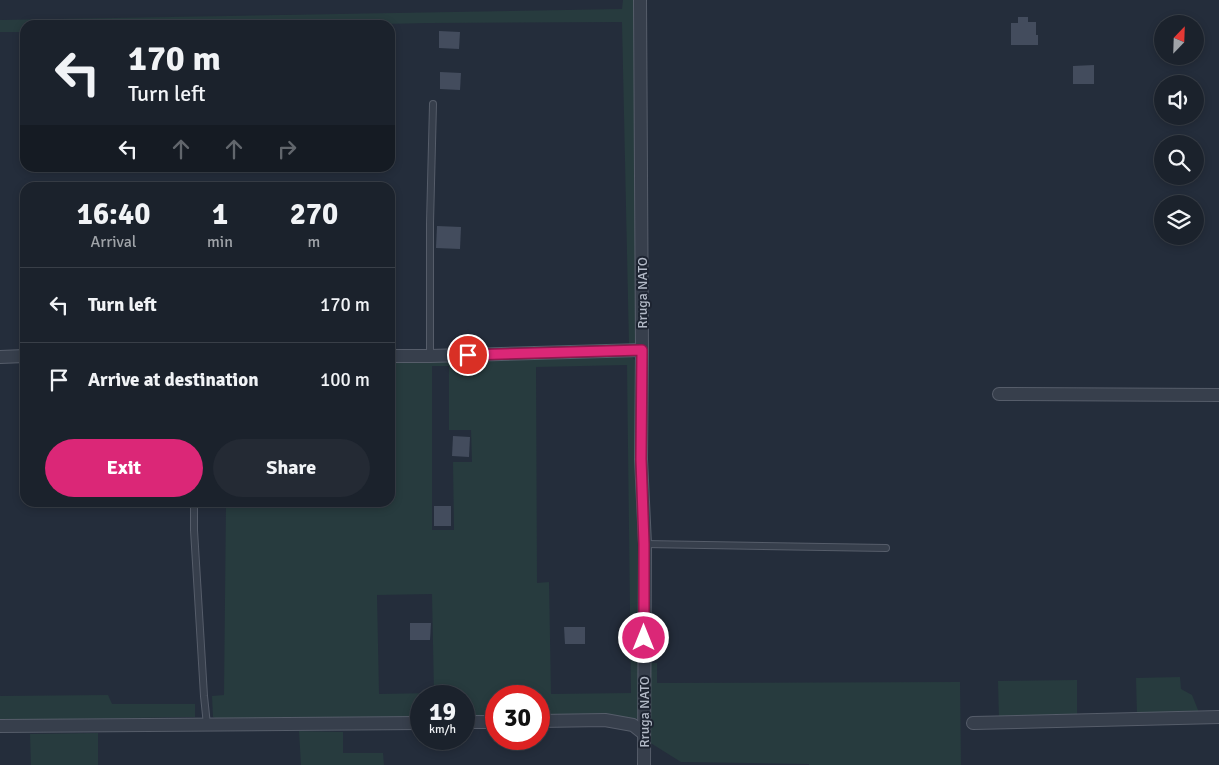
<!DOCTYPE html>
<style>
:root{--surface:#1b222c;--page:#242a34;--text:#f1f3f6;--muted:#a0a4a9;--line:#393f48;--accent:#db2777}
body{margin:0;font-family:Signika,sans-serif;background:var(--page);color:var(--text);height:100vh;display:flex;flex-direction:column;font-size:19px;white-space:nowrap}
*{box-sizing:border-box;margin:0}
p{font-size:16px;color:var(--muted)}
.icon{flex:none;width:28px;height:28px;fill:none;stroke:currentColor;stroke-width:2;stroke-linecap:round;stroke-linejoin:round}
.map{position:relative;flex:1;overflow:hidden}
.drawer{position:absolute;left:20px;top:182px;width:375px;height:325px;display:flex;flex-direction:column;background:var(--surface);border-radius:15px;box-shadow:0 2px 8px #0003,0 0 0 1px var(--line)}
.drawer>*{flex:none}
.top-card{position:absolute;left:20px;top:20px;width:375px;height:152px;border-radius:15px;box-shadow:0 2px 8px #0003,0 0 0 1px var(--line);background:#1b222c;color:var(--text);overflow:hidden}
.needle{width:32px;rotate:23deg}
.tools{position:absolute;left:1154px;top:15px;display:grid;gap:10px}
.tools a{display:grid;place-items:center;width:50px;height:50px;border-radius:50%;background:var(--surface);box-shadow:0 2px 8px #0003,0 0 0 1px var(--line);font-size:25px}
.speed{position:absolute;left:410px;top:685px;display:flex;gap:10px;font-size:25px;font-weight:700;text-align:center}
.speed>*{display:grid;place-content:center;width:65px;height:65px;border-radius:50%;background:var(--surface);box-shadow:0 2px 8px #0003,0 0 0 1px var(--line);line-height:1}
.speed small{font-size:12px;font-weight:400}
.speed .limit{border:8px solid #d22;background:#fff;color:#111}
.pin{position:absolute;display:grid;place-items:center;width:42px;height:42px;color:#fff;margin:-21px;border:2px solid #fff;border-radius:50%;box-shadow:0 1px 5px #0007}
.me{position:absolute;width:55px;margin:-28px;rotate:0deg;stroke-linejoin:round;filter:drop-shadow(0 0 4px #0008)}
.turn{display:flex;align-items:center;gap:18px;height:105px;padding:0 25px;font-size:22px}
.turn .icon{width:65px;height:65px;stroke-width:2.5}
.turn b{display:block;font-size:35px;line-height:42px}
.lanes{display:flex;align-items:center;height:48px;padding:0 25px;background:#0003;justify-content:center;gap:25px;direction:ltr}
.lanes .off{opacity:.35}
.eta{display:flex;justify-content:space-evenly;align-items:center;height:85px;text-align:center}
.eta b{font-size:30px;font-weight:700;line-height:35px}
.button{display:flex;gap:10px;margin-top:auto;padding:10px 25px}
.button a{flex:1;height:58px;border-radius:30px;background:var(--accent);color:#fff;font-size:20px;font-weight:700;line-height:58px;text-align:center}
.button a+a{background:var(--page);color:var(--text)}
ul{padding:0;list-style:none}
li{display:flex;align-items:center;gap:15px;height:75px;padding:0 25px;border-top:1px solid var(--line)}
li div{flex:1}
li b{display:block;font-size:19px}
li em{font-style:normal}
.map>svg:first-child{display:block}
.green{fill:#273b3e;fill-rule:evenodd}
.building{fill:#434c5d}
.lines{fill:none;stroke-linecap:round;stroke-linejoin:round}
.service-casing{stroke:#565d6a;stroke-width:8}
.minor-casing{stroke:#565d6a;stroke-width:14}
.service{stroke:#373f4c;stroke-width:6}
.minor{stroke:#373f4c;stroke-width:12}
.route-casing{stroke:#8e194d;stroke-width:12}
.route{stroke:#db2777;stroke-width:9}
.labels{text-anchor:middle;stroke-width:4;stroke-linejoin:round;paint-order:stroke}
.street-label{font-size:14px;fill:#b3bac7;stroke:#1d2431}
</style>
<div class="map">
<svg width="1219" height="765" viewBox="0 0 1219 765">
<rect width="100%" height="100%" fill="#242d3b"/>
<g class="green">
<polygon points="623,0 634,0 640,344 629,345 622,22 429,23 336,25 25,25 25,32 0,32 0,20 622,9"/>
<path d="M632 357 638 363 641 508 640 717 633 720 539 719V696H496V719L464 718V696H421V719L222 721 213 717 212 696 224 695 226 503 390 502V360ZM627 365 631 693 551 694 549 582 537 583 536 367ZM432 366H449V430H471L472 462H453L454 530H432ZM432 594 434 693 379 694 377 595Z"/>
<polygon points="649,663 657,663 657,683 960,682 961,765 809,765 809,764 681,762 649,742"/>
<polygon points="1180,677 1181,689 1192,695 1200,715 1137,716 1136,678"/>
<polygon points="1077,680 1077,718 999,720 998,681"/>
<polygon points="108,695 112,704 195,704 195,717 0,720 0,696"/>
<polygon points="299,731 343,732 343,753 383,753 384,765 301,765"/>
<polygon points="98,733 98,765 31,765 30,734"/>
</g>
<g class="building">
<polygon points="1018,17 1028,17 1028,22 1036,22 1036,35 1038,35 1038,45 1011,45 1011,23 1018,23"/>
<polygon points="439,31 460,32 459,49 439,48"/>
<polygon points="1094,65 1094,84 1073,84 1073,66"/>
<polygon points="440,72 461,73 460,90 440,89"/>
<polygon points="437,226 461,227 460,249 436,248"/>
<polygon points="453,436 470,437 469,457 452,456"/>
<rect x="434" y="506" width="17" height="20"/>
<polygon points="410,623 431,623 430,640 410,640"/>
<polygon points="564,627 585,627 585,644 565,644"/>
</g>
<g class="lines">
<g class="service-casing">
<g id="service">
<polyline points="430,356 430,223 433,104"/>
<polyline points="194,502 194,530 204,696 207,725"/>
<polyline points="645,544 886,548"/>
</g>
</g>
<g class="minor-casing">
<g id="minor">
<polyline points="640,0 642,350 641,459 645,544 644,765"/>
<polyline points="390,356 430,356 642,350"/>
<polyline points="0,357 25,356"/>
<polyline points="999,394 1219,395"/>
<polyline points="539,721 605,720 633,725 643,733"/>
<polyline points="464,722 496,722"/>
<polyline points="973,723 1219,717"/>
<polyline points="0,726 421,723"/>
</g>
</g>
<use href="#service" class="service"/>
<use href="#minor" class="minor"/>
</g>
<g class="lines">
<g class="route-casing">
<polyline id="route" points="468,355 642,350 641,459 644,544 644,638"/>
</g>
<use href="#route" class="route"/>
</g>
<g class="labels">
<g class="street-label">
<text transform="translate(642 293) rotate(-90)" y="5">Rruga NATO</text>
<text transform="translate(644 712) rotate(-90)" y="5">Rruga NATO</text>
</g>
</g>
</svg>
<div class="tools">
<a><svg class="needle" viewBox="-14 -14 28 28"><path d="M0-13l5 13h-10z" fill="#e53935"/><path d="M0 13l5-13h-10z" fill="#a0a4a9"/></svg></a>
<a><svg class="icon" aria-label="sound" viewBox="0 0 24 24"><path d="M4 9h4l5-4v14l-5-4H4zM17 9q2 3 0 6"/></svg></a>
<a><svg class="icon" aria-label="search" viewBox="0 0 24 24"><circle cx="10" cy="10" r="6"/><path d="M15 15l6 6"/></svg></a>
<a><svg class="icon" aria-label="layers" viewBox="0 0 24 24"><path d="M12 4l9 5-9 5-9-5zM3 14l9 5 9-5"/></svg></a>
</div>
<div class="speed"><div>19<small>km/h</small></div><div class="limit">30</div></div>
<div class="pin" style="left:468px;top:355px;background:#d93025"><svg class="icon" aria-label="arrive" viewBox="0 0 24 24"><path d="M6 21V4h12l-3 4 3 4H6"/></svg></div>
<svg class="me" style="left:644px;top:638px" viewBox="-20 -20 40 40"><circle r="17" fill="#db2777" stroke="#fff" stroke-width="3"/><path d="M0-11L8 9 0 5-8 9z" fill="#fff"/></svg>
<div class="top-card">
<div class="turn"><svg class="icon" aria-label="left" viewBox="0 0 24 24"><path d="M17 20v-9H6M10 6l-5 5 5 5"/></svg><div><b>170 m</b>Turn left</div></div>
<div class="lanes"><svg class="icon" aria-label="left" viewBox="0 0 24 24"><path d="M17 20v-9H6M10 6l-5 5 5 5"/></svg><svg class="icon off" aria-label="ahead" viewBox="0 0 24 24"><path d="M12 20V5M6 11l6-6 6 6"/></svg><svg class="icon off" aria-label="ahead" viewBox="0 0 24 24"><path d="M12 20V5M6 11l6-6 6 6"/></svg><svg class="icon off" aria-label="right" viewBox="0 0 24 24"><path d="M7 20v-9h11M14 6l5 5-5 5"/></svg></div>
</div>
<section class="drawer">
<div class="eta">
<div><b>16:40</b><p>Arrival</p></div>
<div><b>1</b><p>min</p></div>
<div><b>270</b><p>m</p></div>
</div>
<ul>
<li><svg class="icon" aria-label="left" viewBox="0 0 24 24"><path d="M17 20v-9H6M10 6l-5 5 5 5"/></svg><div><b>Turn left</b></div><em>170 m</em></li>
<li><svg class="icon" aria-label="arrive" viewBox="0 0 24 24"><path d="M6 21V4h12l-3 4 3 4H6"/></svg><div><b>Arrive at destination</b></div><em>100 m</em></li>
</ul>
<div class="button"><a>Exit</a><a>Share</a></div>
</section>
</div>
